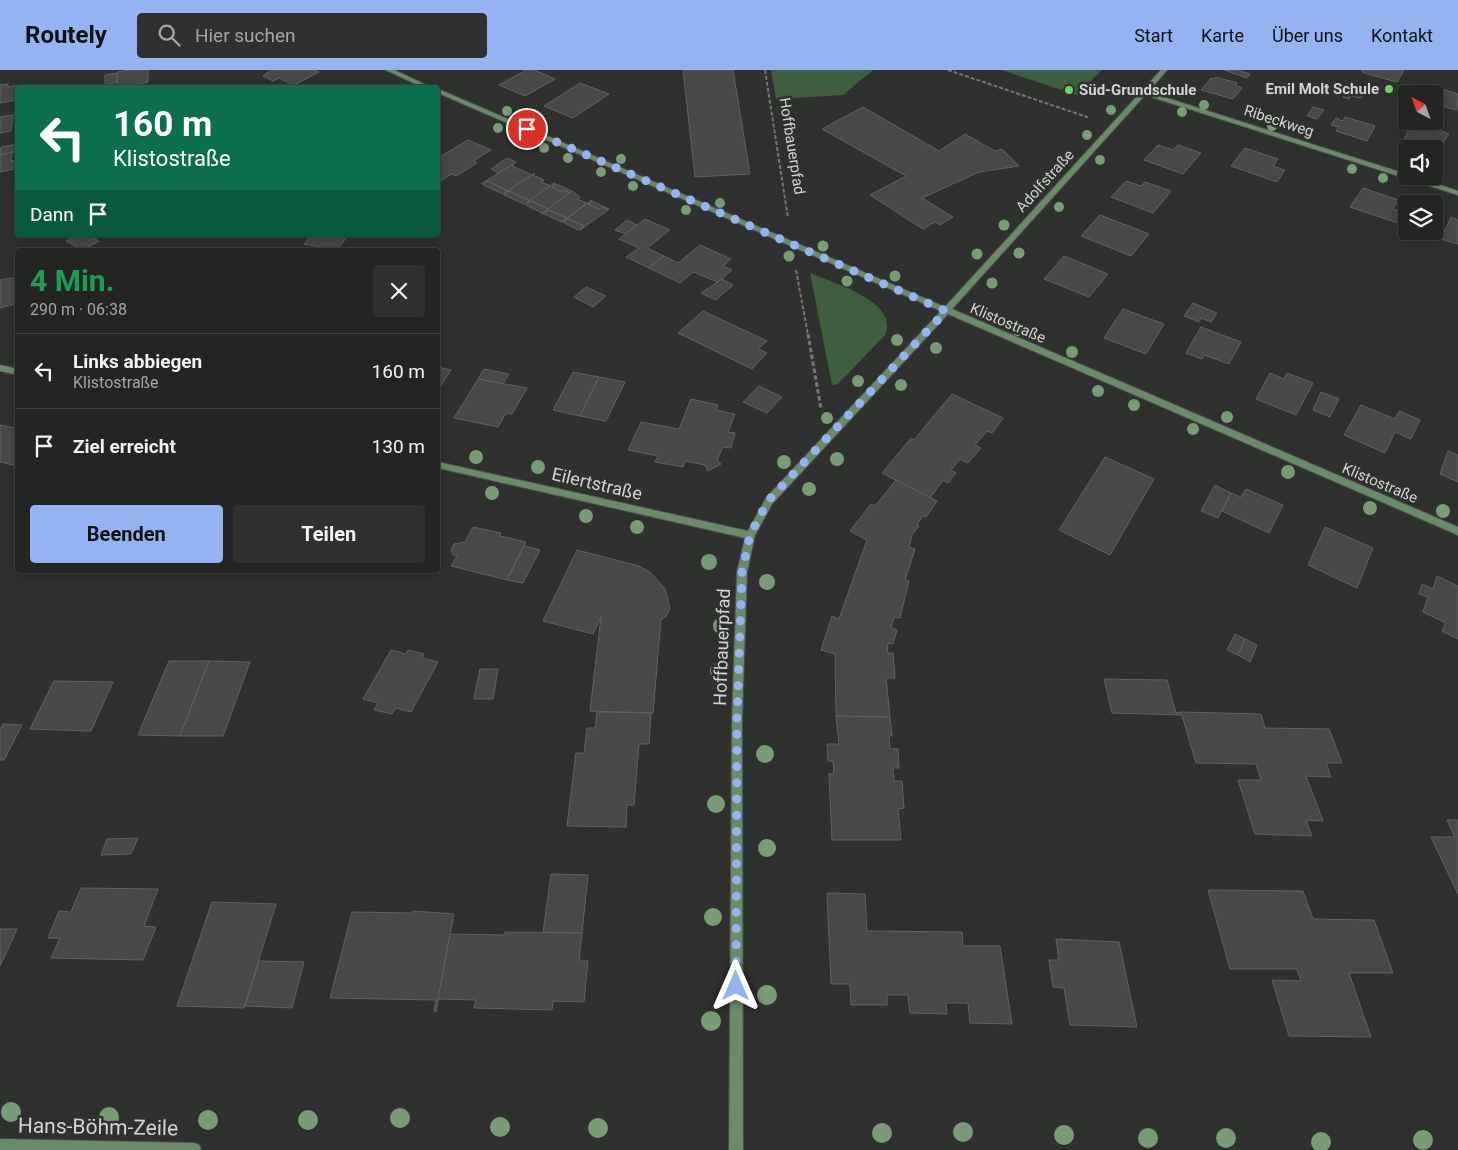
<!DOCTYPE html>
<html lang="de">
<meta charset="utf-8">
<style>
:root{--surface:#232523;--page:#2f3130;--text:#f1f3f6;--muted:#a3a5a6;--line:#404241;--accent:#95b2f1}
body{margin:0;font-family:Roboto,sans-serif;background:var(--page);color:var(--text);height:100vh;display:flex;flex-direction:column;font-size:19px;white-space:nowrap}
*{box-sizing:border-box;margin:0}
p{font-size:16px;color:var(--muted)}
.icon{flex:none;width:28px;height:28px;fill:none;stroke:currentColor;stroke-width:2;stroke-linecap:round;stroke-linejoin:round}
.map{position:relative;flex:1;overflow:hidden}
.side{position:absolute;left:15px;top:178px;width:425px;height:325px;display:flex;flex-direction:column;background:var(--surface);border-radius:5px;box-shadow:0 2px 12px #0003,0 0 0 1px var(--line)}
.side>*{flex:none}
.top-card{position:absolute;left:15px;top:15px;width:425px;height:152px;border-radius:5px;box-shadow:0 2px 12px #0003,0 0 0 1px var(--line);background:#0b6e4f;color:#fff;overflow:hidden}
.needle{width:32px;rotate:319deg}
.buttons{position:absolute;left:1398px;top:15px;display:grid;gap:10px}
.buttons a{display:grid;place-items:center;width:45px;height:45px;border-radius:5px;background:var(--surface);box-shadow:0 2px 12px #0003,0 0 0 1px var(--line);font-size:25px}
.pin{position:absolute;display:grid;place-items:center;width:42px;height:42px;color:#fff;margin:-21px;border:2px solid #fff;border-radius:50%;box-shadow:0 1px 5px #0007}
.me{position:absolute;width:55px;margin:-28px;rotate:0deg;stroke-linejoin:round;filter:drop-shadow(0 0 4px #0008)}
.turn{display:flex;align-items:center;gap:18px;height:105px;padding:0 15px;font-size:22px}
.turn .icon{width:65px;height:65px;stroke-width:2.5}
.turn b{display:block;font-size:35px;line-height:42px}
.then{display:flex;align-items:center;height:48px;padding:0 15px;background:#0003;gap:10px;font-size:19px}
.round{display:grid;place-items:center;flex:none;width:52px;height:52px;border-radius:5px;background:var(--page)}
.headline{display:flex;align-items:center;justify-content:space-between;height:85px;padding:0 15px}
h1{font-size:30px;font-weight:700;line-height:38px;color:#1e9e55}
.primary-button{display:flex;gap:10px;margin-top:auto;padding:10px 15px}
.primary-button a{flex:1;height:58px;border-radius:5px;background:var(--accent);color:#111;font-size:20px;font-weight:700;line-height:58px;text-align:center}
.primary-button a+a{background:var(--page);color:var(--text)}
ul{padding:0;list-style:none}
li{display:flex;align-items:center;gap:15px;height:75px;padding:0 15px;border-top:1px solid var(--line)}
li div{flex:1}
li b{display:block;font-size:19px}
li em{font-style:normal}
header{display:flex;align-items:center;gap:30px;box-sizing:border-box;height:70px;padding:0 25px;background:var(--accent);color:#111}
header strong{font-size:24px}
nav{display:flex;gap:28px;margin-inline-start:auto;font-size:18px}
.search{width:350px;height:45px;background:var(--page);display:flex;align-items:center;gap:12px;box-sizing:border-box;padding:0 18px;border-radius:5px;color:var(--muted);font-size:19px}
.map>svg:first-child{display:block}
.green{fill:#3f5e3d}
.building{fill:#474947;stroke:#606260}
.lines{fill:none;stroke-linecap:round;stroke-linejoin:round}
.street-casing{stroke:#4c4e4c;stroke-width:2}
.path-far1{stroke:#757675;stroke-width:2;stroke-dasharray:4 2;stroke-linecap:butt}
.path{stroke:#757675;stroke-width:3;stroke-dasharray:4.5 2.5;stroke-linecap:butt}
.street{fill:#6b8a69;fill-rule:evenodd}
.tree{fill:#799b76}
.route{stroke:#95b2f1;stroke-width:9;stroke-dasharray:0 16.2}
.poi-dot{fill:#69d464;stroke:#2f312f;stroke-width:2}
.labels{text-anchor:middle;stroke-width:5;stroke-linejoin:round;paint-order:stroke}
.far-poi-label{font-size:15px;font-weight:bold;fill:#d2d3d2;stroke:#2f312f;text-anchor:end}
.far-street-label{font-size:15px;fill:#d2d3d2;stroke:#2f312f}
.street-label{font-size:18px;fill:#d2d3d2;stroke:#2f312f}
.near-street-label{font-size:21px;fill:#d2d3d2;stroke:#2f312f}
</style>
<header>
<strong>Routely</strong>
<div class="search"><svg class="icon" aria-label="search" viewBox="0 0 24 24"><circle cx="10" cy="10" r="6"/><path d="M15 15l6 6"/></svg>Hier suchen</div>
<nav><a>Start</a><a>Karte</a><a>Über uns</a><a>Kontakt</a></nav>
</header>
<div class="map">
<svg width="1458" height="1080" viewBox="0 0 1458 1080">
<rect width="100%" height="100%" fill="#2f312f"/>
<g class="green">
<polygon points="771,0 873,0 843,25 776,29"/>
<polygon points="1001,0 1102,0 1077,25"/>
<path d="M810 203C833 213 898 231 886 264L838 314 832 315Z"/>
</g>
<g class="building">
<polygon points="130,0 148,0 148,12 117,18 117,2"/>
<polygon points="271,0 314,0 319,2 294,15 279,8 273,11 263,6"/>
<polygon points="526,0 534,0 555,9 525,26 499,15"/>
<polygon points="683,0 733,0 750,104 695,107"/>
<polygon points="1224,0 1237,0 1250,4 1247,8"/>
<polygon points="1362,0 1404,0 1397,12 1375,6 1362,2"/>
<polygon points="117,3 117,12 105,15 105,5"/>
<polygon points="1216,7 1237,13 1235,15 1242,18 1233,29 1201,20 1211,8 1214,9"/>
<polygon points="580,13 609,24 573,48 544,36"/>
<polygon points="8,14 8,17 19,15 17,30 0,33 0,15"/>
<polygon points="1429,15 1458,24 1457,40 1434,34 1434,24 1425,24"/>
<polygon points="1347,21 1364,25 1361,28 1351,26 1349,29 1343,27"/>
<polygon points="863,37 939,81 965,64 995,81 1002,79 1019,96 979,102 922,128 953,147 940,155 935,152 923,159 870,125 906,106 822,59"/>
<polygon points="1313,37 1324,40 1317,49 1307,46"/>
<polygon points="13,45 11,61 0,63 0,47"/>
<polygon points="1345,47 1375,56 1367,71 1336,61 1339,57 1331,55 1336,48 1343,51"/>
<polygon points="1414,51 1449,64 1437,81 1403,71"/>
<polygon points="468,70 491,80 473,91 477,93 456,106 451,104 438,113 438,88"/>
<polygon points="18,74 18,81 0,85 1,77"/>
<polygon points="1158,75 1173,80 1178,75 1201,83 1183,104 1144,90"/>
<polygon points="1245,78 1278,89 1273,96 1285,100 1277,112 1231,96"/>
<polygon points="12,82 11,91 18,90 18,98 0,102 0,85"/>
<polygon points="507,88 516,92 499,103 491,99"/>
<polygon points="513,94 514,94 512,96 532,105 508,121 488,111 481,114"/>
<polygon points="535,103 533,105 544,110 541,112 551,116 530,131 509,121 503,124"/>
<polygon points="488,111 508,121 503,124 483,115"/>
<polygon points="1126,111 1141,116 1145,112 1171,121 1153,143 1111,127"/>
<polygon points="554,113 556,114 552,117 571,123 548,139 531,131 524,134"/>
<polygon points="556,114 572,121 571,123 564,120 561,122 552,117"/>
<polygon points="1363,118 1398,130 1393,139 1406,143 1401,154 1350,137"/>
<polygon points="509,121 530,131 524,134 504,125"/>
<polygon points="572,121 580,127 577,129 587,133 567,148 549,140 544,144 542,143"/>
<polygon points="592,130 588,134 599,139 602,137 608,140 580,160 584,156 568,149 562,152"/>
<polygon points="531,131 548,139 542,143 526,135"/>
<polygon points="592,131 609,139 602,137 599,139 588,134"/>
<polygon points="549,140 567,148 562,152 544,144"/>
<polygon points="1100,145 1149,164 1131,186 1081,166"/>
<polygon points="1451,147 1458,150 1458,174 1441,169"/>
<polygon points="568,149 584,156 578,160 563,152"/>
<polygon points="645,149 670,160 647,178 664,186 649,198 626,187 639,178 619,169"/>
<polygon points="627,150 637,155 625,164 615,160"/>
<polygon points="77,165 102,165 95,169 99,171 82,180 66,171"/>
<polygon points="312,165 349,165 336,180 304,174"/>
<polygon points="700,175 731,189 723,196 732,200 718,212 693,202 680,213 649,198 664,186 678,193"/>
<polygon points="1064,186 1108,204 1089,227 1044,209"/>
<polygon points="18,207 18,233 0,238 0,210"/>
<polygon points="722,209 733,215 716,230 701,223"/>
<polygon points="586,217 606,226 593,237 574,227"/>
<polygon points="1193,233 1217,243 1211,252 1201,248 1199,252 1184,246"/>
<polygon points="1123,239 1164,254 1146,284 1104,268"/>
<polygon points="703,241 767,271 758,279 767,283 752,299 678,263"/>
<polygon points="1201,257 1241,272 1229,294 1204,285 1202,289 1186,283"/>
<polygon points="438,297 451,300 438,320"/>
<polygon points="484,299 509,304 503,314 478,309"/>
<polygon points="573,302 599,307 580,346 553,340"/>
<polygon points="1270,303 1284,309 1287,303 1313,313 1296,345 1256,329"/>
<polygon points="599,307 625,312 606,351 580,346"/>
<polygon points="478,309 527,318 512,344 506,343 498,357 454,348"/>
<polygon points="759,316 782,327 767,343 743,332"/>
<polygon points="1321,322 1339,329 1330,347 1313,340"/>
<polygon points="952,324 1003,348 992,363 987,361 975,375 981,378 968,393 960,389 951,400 956,403 948,413 943,410 930,428 882,403 911,368 914,370"/>
<polygon points="691,329 718,335 716,340 735,344 728,362 735,363 731,378 723,377 717,390 721,394 708,401 705,395 685,391 683,397 655,392 658,386 628,380 641,352 679,359"/>
<polygon points="1361,335 1395,349 1399,341 1420,350 1411,369 1395,362 1385,383 1344,365"/>
<polygon points="18,354 18,396 0,392 0,355 14,358"/>
<polygon points="1448,381 1458,385 1458,412 1440,404"/>
<polygon points="1105,387 1154,409 1110,485 1059,460"/>
<polygon points="896,410 937,431 926,447 923,446 917,454 919,456 912,465 909,477 915,479 905,510 909,511 900,548 894,547 891,558 897,560 893,574 888,573 887,583 893,583 895,608 886,608 890,647 836,646 835,584 821,580 832,546 839,549 867,470 850,461 871,434 875,436"/>
<polygon points="1215,415 1231,423 1218,448 1201,441"/>
<polygon points="1246,419 1283,435 1269,463 1222,441 1231,423 1241,427"/>
<polygon points="473,457 501,463 500,466 526,472 507,510 451,496 457,486 453,485 451,480 454,474 465,472"/>
<polygon points="1325,457 1373,478 1357,518 1308,495"/>
<polygon points="524,476 540,480 523,513 507,510"/>
<polygon points="577,480 639,496 651,503 665,519 670,538 666,547 661,549 653,643 590,641 601,547 593,564 543,551"/>
<polygon points="1437,506 1458,516 1458,569 1442,561 1446,553 1423,542 1428,527 1419,524 1422,514 1433,519"/>
<polygon points="1235,564 1245,569 1238,585 1227,580"/>
<polygon points="1245,569 1257,575 1250,592 1238,585"/>
<polygon points="391,580 406,584 408,580 424,584 422,588 438,592 411,642 396,638 392,644 374,640 378,633 363,629"/>
<polygon points="169,591 209,591 180,666 138,665"/>
<polygon points="209,591 250,592 223,666 180,666"/>
<polygon points="480,599 498,599 493,629 474,629"/>
<polygon points="1104,609 1167,610 1176,643 1181,642 1182,645 1112,643"/>
<polygon points="54,611 113,612 91,661 30,659"/>
<polygon points="597,642 651,643 649,674 639,674 634,735 627,735 626,757 567,756 576,683 584,683 587,658 595,658"/>
<polygon points="1181,642 1261,644 1265,658 1329,659 1342,693 1326,693 1331,707 1306,706 1323,751 1306,750 1312,766 1255,764 1238,710 1261,710 1256,694 1196,693"/>
<polygon points="836,646 890,647 892,666 889,666 890,679 898,679 899,698 893,698 894,711 902,711 904,738 898,739 901,770 832,770 829,704 834,704 833,691 828,691 827,674 839,674"/>
<polygon points="3,654 22,655 4,690 0,690 0,660"/>
<polygon points="1447,750 1458,750 1458,824 1431,767 1455,767"/>
<polygon points="138,768 131,784 101,785 107,769"/>
<polygon points="551,804 588,805 582,863 543,863"/>
<polygon points="81,818 158,819 144,856 156,857 143,890 51,888 60,868 48,868 59,841 71,842"/>
<polygon points="1208,820 1303,821 1313,849 1374,850 1393,903 1349,903 1371,967 1289,966 1272,910 1301,911 1297,899 1230,899"/>
<polygon points="827,823 865,824 867,861 962,862 963,876 1000,876 1012,954 970,953 968,933 946,933 947,944 910,943 908,925 887,925 887,935 851,935 850,914 831,914"/>
<polygon points="212,832 276,834 244,938 177,936"/>
<polygon points="413,841 454,844 436,942 434,941 436,930 330,928 352,842 412,843"/>
<polygon points="0,859 17,859 0,896"/>
<polygon points="505,862 582,863 579,891 588,891 584,932 553,931 552,940 474,938 476,930 438,929 450,864 504,865"/>
<polygon points="1056,869 1119,872 1137,957 1070,955 1064,918 1053,917 1049,890 1059,890"/>
<polygon points="259,891 304,892 292,938 245,936"/>
</g>
<g class="lines">
<g class="street-casing">
<g id="street">
<polygon points="386,0 394,0 433,18 424,18"/>
<polygon points="1161,0 1167,0 1148,22 1406,104 1406,106 1414,106 1458,121 1458,125 1145,25 952,239 1458,457 1458,465 948,244 772,434 755,465 747,502 742,649 743,1080 729,1080 732,649 737,502 745,468 438,398 438,392 748,461 766,428 941,241 438,23 438,19 945,237"/>
<polygon points="0,295 18,299 18,305 0,301"/>
<polygon points="0,1069 194,1073 199,1075 201,1080 0,1080"/>
</g>
</g>
<g class="path-far1">
<polyline points="765,0 788,148"/>
<polyline points="948,0 1090,48"/>
<polyline points="796,200 808,265"/>
</g>
<polyline class="path" points="808,264 821,339"/>
<use href="#street" class="street"/>
</g>
<g class="tree">
<circle cx="1130" cy="20" r="4.5"/>
<circle cx="1204" cy="35" r="5"/>
<circle cx="1111" cy="40" r="5"/>
<circle cx="507" cy="41" r="5"/>
<circle cx="1182" cy="42" r="5"/>
<circle cx="538" cy="55" r="5"/>
<circle cx="1272" cy="56" r="5"/>
<circle cx="498" cy="58" r="5"/>
<circle cx="1087" cy="65" r="5"/>
<circle cx="544" cy="78" r="5"/>
<circle cx="568" cy="88" r="5"/>
<circle cx="621" cy="89" r="5"/>
<circle cx="1100" cy="90" r="5"/>
<circle cx="1057" cy="97" r="5"/>
<circle cx="1352" cy="99" r="5"/>
<circle cx="601" cy="102" r="5"/>
<circle cx="1383" cy="108" r="5"/>
<circle cx="633" cy="116" r="5"/>
<circle cx="1031" cy="127" r="5"/>
<circle cx="720" cy="133" r="5"/>
<circle cx="1059" cy="137" r="5"/>
<circle cx="686" cy="140" r="5"/>
<circle cx="1004" cy="155" r="5.5"/>
<circle cx="823" cy="176" r="5.5"/>
<circle cx="1019" cy="183" r="5.5"/>
<circle cx="977" cy="184" r="5.5"/>
<circle cx="789" cy="186" r="5.5"/>
<circle cx="895" cy="206" r="5.5"/>
<circle cx="847" cy="211" r="5.5"/>
<circle cx="992" cy="213" r="5.5"/>
<circle cx="1018" cy="260" r="6"/>
<circle cx="897" cy="270" r="6"/>
<circle cx="936" cy="278" r="6"/>
<circle cx="1072" cy="282" r="6"/>
<circle cx="858" cy="311" r="6"/>
<circle cx="901" cy="315" r="6"/>
<circle cx="1098" cy="321" r="6"/>
<circle cx="1134" cy="335" r="6"/>
<circle cx="1227" cy="347" r="6"/>
<circle cx="827" cy="348" r="6"/>
<circle cx="1193" cy="359" r="6"/>
<circle cx="476" cy="387" r="7"/>
<circle cx="837" cy="389" r="7"/>
<circle cx="784" cy="392" r="7"/>
<circle cx="538" cy="397" r="7"/>
<circle cx="1288" cy="402" r="7"/>
<circle cx="1355" cy="402" r="7"/>
<circle cx="809" cy="419" r="7"/>
<circle cx="492" cy="423" r="7"/>
<circle cx="1370" cy="438" r="7"/>
<circle cx="1443" cy="441" r="7"/>
<circle cx="586" cy="446" r="7"/>
<circle cx="637" cy="457" r="7"/>
<circle cx="709" cy="492" r="8"/>
<circle cx="767" cy="512" r="8"/>
<circle cx="721" cy="556" r="8"/>
<circle cx="718" cy="601" r="8"/>
<circle cx="765" cy="684" r="9"/>
<circle cx="716" cy="734" r="9"/>
<circle cx="767" cy="778" r="9"/>
<circle cx="713" cy="847" r="9"/>
<circle cx="767" cy="925" r="10"/>
<circle cx="711" cy="951" r="10"/>
<circle cx="11" cy="1042" r="10"/>
<circle cx="109" cy="1047" r="10"/>
<circle cx="400" cy="1048" r="10"/>
<circle cx="208" cy="1050" r="10"/>
<circle cx="308" cy="1050" r="10"/>
<circle cx="500" cy="1057" r="10"/>
<circle cx="598" cy="1058" r="10"/>
<circle cx="963" cy="1062" r="10"/>
<circle cx="882" cy="1063" r="10"/>
<circle cx="1064" cy="1065" r="10"/>
<circle cx="1148" cy="1068" r="10"/>
<circle cx="1226" cy="1068" r="10"/>
<circle cx="1423" cy="1070" r="10"/>
<circle cx="1321" cy="1072" r="10"/>
</g>
<g class="lines">
<polyline class="route" points="527,59 946,241 768,431 750,465 742,502 737,649 736,916"/>
</g>
<g class="poi-dot">
<circle cx="1389" cy="19" r="5"/>
<circle cx="1069" cy="20" r="5"/>
</g>
<g class="labels">
<g class="far-poi-label">
<text x="1379" y="24">Emil Molt Schule</text>
<text x="1079" y="25" text-anchor="start">Süd-Grundschule</text>
</g>
<g class="far-street-label">
<text transform="translate(1279 51) rotate(18)" y="5">Ribeckweg</text>
<text transform="translate(792 76) rotate(81)" y="5">Hoffbauerpfad</text>
<text transform="translate(1045 111) rotate(-48)" y="5">Adolfstraße</text>
<text transform="translate(1008 253) rotate(23)" y="5">Klistostraße</text>
<text transform="translate(1380 413) rotate(23)" y="5">Klistostraße</text>
</g>
<g class="street-label">
<text transform="translate(597 414) rotate(13)" y="6">Eilertstraße</text>
<text transform="translate(722 577) rotate(-88)" y="6">Hoffbauerpfad</text>
</g>
<g class="near-street-label">
<text transform="translate(98 1057) rotate(1)" y="7">Hans-Böhm-Zeile</text>
</g>
</g>
</svg>
<div class="buttons">
<a><svg class="needle" viewBox="-14 -14 28 28"><path d="M0-13l5 13h-10z" fill="#e53935"/><path d="M0 13l5-13h-10z" fill="#a3a5a6"/></svg></a>
<a><svg class="icon" aria-label="sound" viewBox="0 0 24 24"><path d="M4 9h4l5-4v14l-5-4H4zM17 9q2 3 0 6"/></svg></a>
<a><svg class="icon" aria-label="layers" viewBox="0 0 24 24"><path d="M12 4l9 5-9 5-9-5zM3 14l9 5 9-5"/></svg></a>
</div>
<div class="pin" style="left:527px;top:59px;background:#d93025"><svg class="icon" aria-label="arrive" viewBox="0 0 24 24"><path d="M6 21V4h12l-3 4 3 4H6"/></svg></div>
<svg class="me" style="left:736px;top:916px" viewBox="-20 -20 40 40"><path d="M0-17L14 15 0 8-14 15z" fill="#95b2f1" stroke="#fff" stroke-width="4"/></svg>
<div class="top-card">
<div class="turn"><svg class="icon" aria-label="left" viewBox="0 0 24 24"><path d="M17 20v-9H6M10 6l-5 5 5 5"/></svg><div><b>160 m</b>Klistostraße</div></div>
<div class="then">Dann<svg class="icon" aria-label="arrive" viewBox="0 0 24 24"><path d="M6 21V4h12l-3 4 3 4H6"/></svg></div>
</div>
<section class="side">
<div class="headline"><div><h1>4 Min.</h1><p>290 m · 06:38</p></div><a class="round"><svg class="icon" aria-label="close" viewBox="0 0 24 24"><path d="M6 6l12 12M18 6L6 18"/></svg></a></div>
<ul>
<li><svg class="icon" aria-label="left" viewBox="0 0 24 24"><path d="M17 20v-9H6M10 6l-5 5 5 5"/></svg><div><b>Links abbiegen</b><p>Klistostraße</p></div><em>160 m</em></li>
<li><svg class="icon" aria-label="arrive" viewBox="0 0 24 24"><path d="M6 21V4h12l-3 4 3 4H6"/></svg><div><b>Ziel erreicht</b></div><em>130 m</em></li>
</ul>
<div class="primary-button"><a>Beenden</a><a>Teilen</a></div>
</section>
</div>
